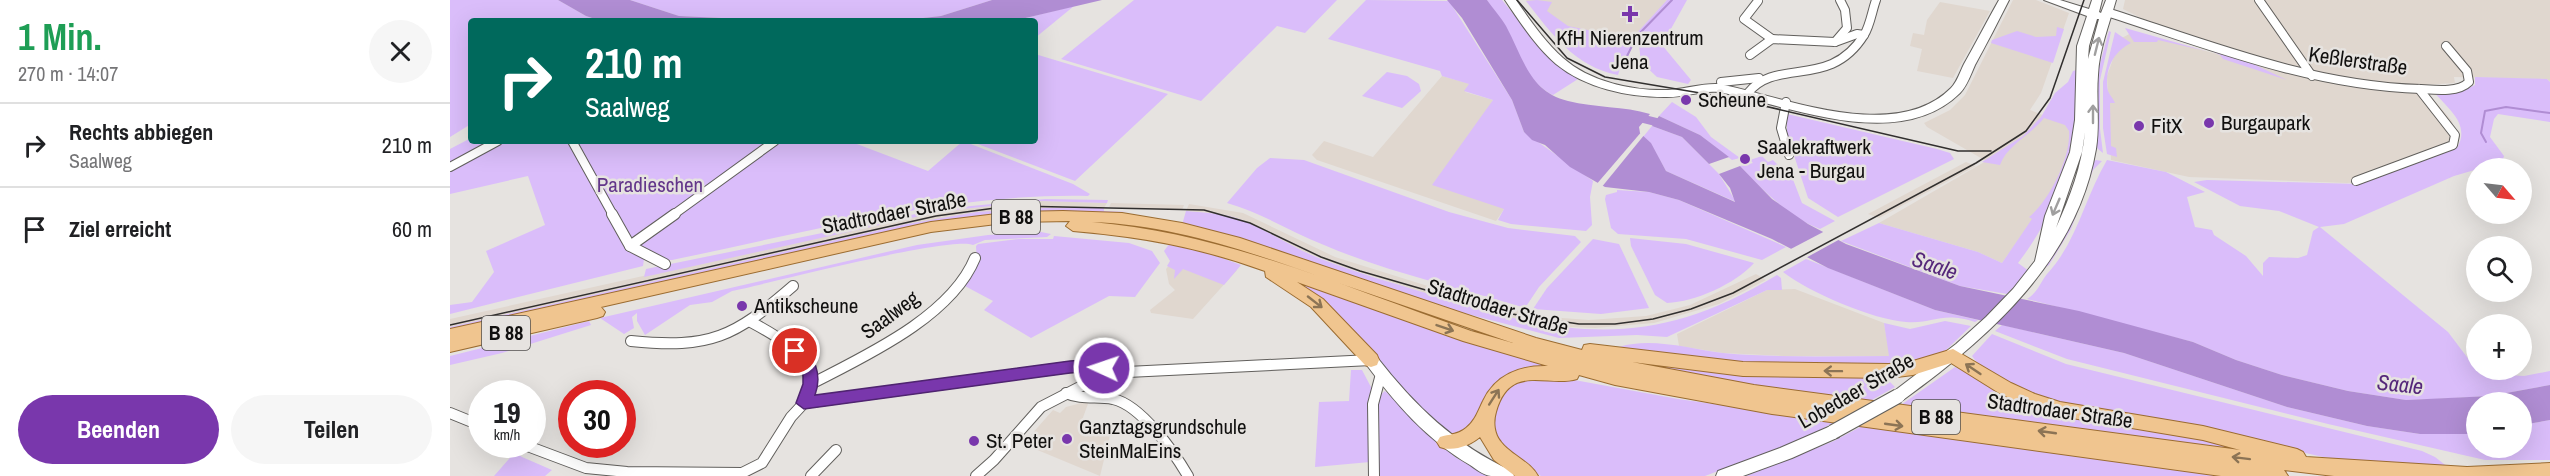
<!DOCTYPE html>
<html lang="de">
<meta charset="utf-8">
<style>
:root{--surface:#fff;--page:#f6f6f6;--text:#202124;--muted:#757577;--line:#e0e0e0;--accent:#7937ac}
body{margin:0;font-family:"Archivo Narrow",sans-serif;background:var(--page);color:var(--text);height:100vh;display:flex;flex-direction:column;font-size:22px;white-space:nowrap}
*{box-sizing:border-box;margin:0}
p{font-size:20px;color:var(--muted)}
.icon{flex:none;width:33px;height:33px;fill:none;stroke:currentColor;stroke-width:2;stroke-linecap:round;stroke-linejoin:round}
.map{position:relative;flex:1;overflow:hidden}
.drawer{display:flex;flex-direction:column;background:var(--surface);width:450px}
.drawer>*{flex:none}
.guide{position:absolute;left:18px;top:18px;width:570px;height:126px;border-radius:6px;box-shadow:0 6px 24px #0002;background:#00695c;color:#fff;overflow:hidden}
.needle{width:39px;rotate:118deg}
.buttons{position:absolute;left:2016px;top:158px;display:grid;gap:12px}
.buttons a{display:grid;place-items:center;width:66px;height:66px;border-radius:50%;background:var(--surface);box-shadow:0 6px 24px #0002;font-size:30px}
.speed{position:absolute;left:18px;top:380px;display:flex;gap:12px;font-size:30px;font-weight:700;text-align:center}
.speed>*{display:grid;place-content:center;width:78px;height:78px;border-radius:50%;background:var(--surface);box-shadow:0 6px 24px #0002;line-height:1}
.speed small{font-size:15px;font-weight:400}
.speed .limit{border:9px solid #d22;background:#fff;color:#111}
.pin{position:absolute;display:grid;place-items:center;width:51px;height:51px;color:#fff;margin:-26px;border:3px solid #fff;border-radius:50%;box-shadow:0 2px 6px #0007}
.me{position:absolute;width:66px;margin:-33px;rotate:273deg;stroke-linejoin:round;filter:drop-shadow(0 0 4px #0008)}
.turn{display:flex;align-items:center;gap:21px;height:126px;padding:0 18px;font-size:27px}
.turn .icon{width:78px;height:78px;stroke-width:2.5}
.turn b{display:block;font-size:42px;line-height:51px}
.round{display:grid;place-items:center;flex:none;width:63px;height:63px;border-radius:32px;background:var(--page)}
.headline{display:flex;align-items:center;justify-content:space-between;height:102px;padding:0 18px}
h1{font-size:36px;font-weight:700;line-height:45px;color:#1e9e55}
.button{display:flex;gap:12px;margin-top:auto;padding:12px 18px}
.button a{flex:1;height:69px;border-radius:36px;background:var(--accent);color:#fff;font-size:24px;font-weight:700;line-height:69px;text-align:center}
.button a+a{background:var(--page);color:var(--text)}
ul{padding:0;list-style:none}
li{display:flex;align-items:center;gap:18px;height:84px;padding:0 18px;border-top:2px solid var(--line)}
li div{flex:1}
li b{display:block;font-size:22px}
li em{font-style:normal}
main{display:flex;flex:1;min-height:0}
.map>svg:first-child{display:block}
.built{fill:#e0d7cf}
.green{fill:#dabdfa}
.water{fill:#b08dd3}
.pier{fill:#e6e3e0}
.lines{fill:none;stroke-linecap:round;stroke-linejoin:round}
.stream{stroke:#b08dd3;stroke-width:2}
.canal{stroke:#b08dd3;stroke-width:8}
.minor-far1-casing{stroke:#615f5c;stroke-width:10}
.minor-casing{stroke:#615f5c;stroke-width:12}
.secondary-casing{stroke:#615f5c;stroke-width:2}
.primary-casing{stroke:#9b6c31;stroke-width:2}
.minor-far1{stroke:#fff;stroke-width:8}
.minor{stroke:#fff;stroke-width:10}
.secondary{fill:#fff;fill-rule:evenodd}
.primary{fill:#f0c58f;fill-rule:evenodd}
.tram{stroke:#312f2e;stroke-width:1.5}
.secondary-bridge-casing{stroke:#615f5c;stroke-width:16;stroke-linecap:butt}
.secondary-bridge{stroke:#fff;stroke-width:14}
.oneway{stroke:#a09f9f}
.oneway2{stroke:#8c7455}
.route{fill:#7937ac;stroke:#4f2470;stroke-width:1.5}
.poi-dot{fill:#7937ac;stroke:#e6e3e0;stroke-width:2}
.labels{text-anchor:middle;stroke-width:5;stroke-linejoin:round;paint-order:stroke}
.shield{fill:#e6e3e0;stroke:#514f4e;stroke-width:1.5}
.shield-label{font-size:20px;font-weight:bold;fill:#11100f}
.poi-label{font-size:21px;fill:#11100f;stroke:#e6e3e0;text-anchor:start}
.street-label{font-size:21px;fill:#11100f;stroke:#e6e3e0}
.park-label{font-size:21px;fill:#63368a;stroke:#e6e3e0}
.water-label{font-size:22px;font-style:italic;fill:#55277a;stroke:#e6e3e0}
</style>
<main>
<section class="drawer">
<div class="headline"><div><h1>1 Min.</h1><p>270 m · 14:07</p></div><a class="round"><svg class="icon" aria-label="close" viewBox="0 0 24 24"><path d="M6 6l12 12M18 6L6 18"/></svg></a></div>
<ul>
<li><svg class="icon" aria-label="right" viewBox="0 0 24 24"><path d="M7 20v-9h11M14 6l5 5-5 5"/></svg><div><b>Rechts abbiegen</b><p>Saalweg</p></div><em>210 m</em></li>
<li><svg class="icon" aria-label="arrive" viewBox="0 0 24 24"><path d="M6 21V4h12l-3 4 3 4H6"/></svg><div><b>Ziel erreicht</b></div><em>60 m</em></li>
</ul>
<div class="button"><a>Beenden</a><a>Teilen</a></div>
</section>
<div class="map">
<svg width="2100" height="476" viewBox="0 0 2100 476">
<rect width="100%" height="100%" fill="#e6e3e0"/>
<g class="built">
<polygon points="1076,0 1217,0 1175,46 1167,74 1135,62 1097,27"/>
<polygon points="1563,0 1586,0 1619,13 1591,93 1580,110 1620,126 1624,131 1611,180 1552,263 1528,252 1429,223 1536,161 1477,127 1474,123 1500,110 1515,95"/>
<polygon points="1675,0 2100,0 2100,82 2097,79 2004,77 2005,83 1958,86 1850,71 1697,21 1673,9"/>
<polygon points="1490,2 1540,11 1503,78 1467,71 1472,49 1460,46 1463,33 1474,35 1477,20"/>
<polygon points="1683,32 1867,80 1908,88 1979,94 2002,121 2008,143 2004,148 1912,182 1897,183 1739,177 1661,160 1657,76 1670,39"/>
<polygon points="992,76 1020,84 1015,92 1043,100 1039,108 1054,209 1046,221 867,160 862,155 874,141 923,157"/>
<polygon points="1516,162 1526,166 1429,218 1418,214"/>
<polygon points="590,201 657,203 654,208 551,210 457,224 0,327 0,319 400,230 493,211"/>
<polygon points="661,203 734,205 732,210 659,207"/>
<polygon points="739,204 793,213 885,257 1032,303 1099,317 1139,320 1196,316 1240,305 1306,274 1316,280 1269,304 1204,323 1145,328 1098,326 1032,311 890,266 855,252 793,220 772,214 736,211"/>
<polygon points="725,259 787,270 743,319 701,313 700,310 725,290 719,284 716,269"/>
<polygon points="1345,289 1434,323 1440,356 1334,356 1273,353 1229,346 1227,334 1317,290"/>
<polygon points="639,401 631,423 638,427 637,430 660,435 650,476 573,444 603,410 610,413 616,407"/>
</g>
<g class="green">
<polygon points="0,0 108,0 136,16 151,21 21,21 21,124 0,137"/>
<polygon points="180,0 542,0 491,16 446,21 338,21 229,16"/>
<polygon points="684,0 887,0 855,33 827,26 751,101 611,59"/>
<polygon points="916,0 999,1 1062,100 1074,132 1143,181 1140,197 1142,225 1136,231 1061,224 1048,220 1054,209 982,185 1043,100 1014,91 1019,84 992,76 990,71 878,39"/>
<path d="M1037 0H1052L1099 58 1128 79 1103 95C1073 81 1053 28 1037 0Z"/>
<path d="M1087 0 1102 2 1097 11 1118 26 1177 38 1185 35 1217 0H1237L1212 45 1241 80 1238 84 1207 77 1191 62 1189 45 1183 43 1177 60 1172 61 1168 75C1125 67 1101 33 1076 1Z"/>
<polygon points="624,6 585,38 585,21 563,21"/>
<polygon points="1607,27 1614,29 1603,63 1541,43 1542,40 1567,31 1586,37 1606,36"/>
<polygon points="1675,28 1756,51 1708,40 1707,42 1684,42"/>
<polygon points="1659,31 1661,32 1650,80 1650,129 1653,153 1648,149 1645,143 1647,75"/>
<path d="M1665 32 1681 43C1663 52 1654 70 1658 91 1660 96 1663 98 1665 103H1660L1661 146 1666 148 1667 157 1657 154 1653 128V82Z"/>
<polygon points="1755,48 1782,54 1837,80 1773,59 1770,55"/>
<polygon points="585,54 718,94 625,181 520,141 585,141"/>
<path d="M1627 70C1627 96 1629 125 1623 150 1614 189 1592 232 1568 263L1579 271 1557 294 1510 286 1391 241 1429 223 1528 252 1552 263 1582 219 1579 217C1599 201 1621 157 1619 131L1615 125 1594 118C1581 135 1557 145 1550 165L1532 162 1573 136 1591 117 1605 93 1618 82 1623 71Z"/>
<polygon points="937,72 957,76 969,84 971,91 952,108 912,96"/>
<path d="M2025 77 2097 79 2100 82V122L2048 114 2044 119 2040 137 2054 156 2052 162 2004 176 1894 224 1870 227 1998 332 2026 369 2042 374 2074 376 2100 371V385L2040 396 1986 399 1956 400 1898 391 1832 375 1786 360 1743 342 1577 299C1588 292 1590 283 1597 274 1627 242 1635 197 1657 160L1716 172 1755 192 1737 197 1745 227 1762 230 1764 235 1796 256 1813 276V263L1819 257 1848 258 1857 255 1863 231 1869 227 1829 211 1790 206 1744 182 1757 180 1909 184 2007 148C2021 124 1998 109 1984 92L2015 90 2025 85Z"/>
<polygon points="1222,102 1246,117 1261,137 1290,158 1282,160 1250,135 1209,116"/>
<polygon points="1337,114 1487,149 1500,153 1504,159 1388,217 1358,198 1337,134"/>
<polygon points="1202,126 1232,137 1269,174 1286,202 1216,171 1201,144 1193,137"/>
<polygon points="21,138 21,141 41,141 0,164 0,149"/>
<polygon points="51,141 120,141 189,256 194,259 193,266 0,314 0,305 22,302 44,272 36,251 95,225 78,176 0,194 0,169"/>
<polygon points="125,141 322,141 182,239"/>
<path d="M328 141H399L478 171 513 141 623 184 640 194 638 196C497 193 359 232 222 260H212L189 248 188 242Z"/>
<path d="M1312 156 1318 162 1323 160 1332 169H1339L1352 203 1385 221 1370 229C1337 216 1314 191 1290 166L1303 163 1300 160Z"/>
<path d="M820 158 854 160 999 212 1058 228 1125 236 1131 242 1089 287 1077 305 1072 307C1006 287 937 272 874 245 841 232 812 213 777 203L807 168Z"/>
<polygon points="1646,160 1652,161 1643,170 1621,229 1599,265 1593,269 1613,238 1642,163"/>
<polygon points="1167,190 1199,192 1229,200 1336,247 1312,260 1236,239 1168,234 1161,228 1155,199 1156,195 1167,192"/>
<polygon points="595,199 658,200 657,203 590,201 493,211 194,277 196,269 490,209"/>
<polygon points="594,208 654,208 654,211 680,212 570,213 475,224 0,331 0,327 457,224 527,212"/>
<path d="M736 211C756 213 776 213 794 221 821 232 845 249 871 259 907 273 943 283 979 294 1115 337 1200 352 1327 275L1331 278 1332 290H1317L1217 337 1187 335 1109 338 1006 311 789 238 732 225Z"/>
<path d="M591 232 601 234 597 237 535 240 523 245C499 236 321 283 282 291L262 302 240 305 195 335 187 321V313L182 317 184 328 174 334 150 318 467 245 538 235Z"/>
<polygon points="604,236 679,243 702,251 710,263 685,297 659,296 581,338 534,310 543,301 513,285 527,265 526,246 528,244 569,239 603,239"/>
<path d="M1180 238 1236 244 1304 263C1285 284 1245 302 1217 303L1205 295 1181 246Z"/>
<polygon points="1143,239 1169,244 1199,308 1151,314 1083,309 1097,288"/>
<polygon points="720,243 731,243 791,265 774,285 733,269 724,279 725,270 717,266 720,261 714,251"/>
<path d="M1356 259 1485 310 1528 320 1525 322C1491 311 1485 324 1456 322 1424 320 1358 292 1333 272Z"/>
<polygon points="831,274 1120,371 1067,374 1030,418 1004,439"/>
<polygon points="139,321 141,325 52,353 0,365 0,356"/>
<path d="M1495 321 1521 326 1495 351 1474 359 1440 366 1263 362 1169 347C1202 337 1239 349 1273 353 1328 358 1384 356 1439 356L1434 323 1460 329Z"/>
<polygon points="1552,325 1674,353 1837,407 1917,426 1970,434 2026,434 2026,447 2072,447 2072,425 2100,420 2100,460 2035,460 1878,424 1617,359 1545,331"/>
<polygon points="1542,334 1616,364 1972,451 1985,457 2003,471 1963,469 1873,457 1778,435 1588,399 1528,364 1522,356"/>
<polygon points="1158,358 1434,376 1445,387 1420,401 1333,391"/>
<polygon points="1505,367 1573,401 1841,459 1448,407"/>
<polygon points="901,370 912,370 922,389 920,462 865,467 869,402 899,401"/>
<path d="M1108 377 1228 399 1386 421 1358 437 1255 476H1091L1053 451 1039 420C1060 378 1061 380 1108 377Z"/>
<polygon points="935,391 1005,457 1038,476 926,476 926,399"/>
<polygon points="1414,425 1794,476 1296,476 1384,441"/>
<polygon points="65,452 72,457 102,470 95,476 44,476"/>
</g>
<g class="water">
<polygon points="108,0 180,0 229,16 338,21 151,21 136,16"/>
<polygon points="542,0 652,0 563,21 446,21 491,16"/>
<path d="M997 0H1037C1043 9 1051 17 1056 26 1073 57 1079 92 1118 101 1145 108 1174 106 1200 114L1189 127 1190 133 1201 143 1216 171 1285 202 1280 188 1269 174 1290 166 1322 199 1358 224 1396 244 1510 286 1629 311 1743 342 1786 360 1832 375 1898 391 1956 400 2040 396 2100 385V420L2072 425V402H2026V434H1970L1917 426 1837 407 1674 353 1485 310 1378 268 1322 239 1229 200 1199 192 1155 187 1120 167 1095 145 1082 140 1074 132 1062 100 1012 18Z"/>
<polygon points="1209,116 1250,135 1279,157 1259,164 1232,137 1202,126"/>
</g>
<g class="pier">
<polygon points="1193,130 1195,134 1151,188 1145,186"/>
<polygon points="1377,230 1392,238 1352,260 1337,251"/>
</g>
<g class="lines">
<g class="stream">
<polyline points="1175,60 1187,36 1222,0"/>
<polyline points="2036,142 2031,133 2035,111 2056,107 2100,113"/>
</g>
<polyline class="canal" points="1186,117 1214,124"/>
<g class="minor-far1-casing">
<g id="minor-far1">
<polyline points="1809,0 1862,76"/>
<polyline points="1308,1 1294,19 1322,39"/>
<path d="M1657 12C1759 45 1862 86 1971 89 1985 90 2008 93 2019 82L2017 71 1996 46"/>
<polyline points="1385,42 1397,28 1395,10 1390,0"/>
<polyline points="1300,55 1322,39 1385,42 1407,34 1414,35"/>
<polyline points="1271,82 1309,78"/>
<path d="M1298 93C1326 57 1380 90 1414 35 1420 26 1422 11 1426 0"/>
<polyline points="1336,102 1331,128 1339,155"/>
<polyline points="122,141 163,215"/>
<polyline points="0,167 48,141"/>
<polyline points="1906,181 2003,145 2005,135 1969,89"/>
<polyline points="223,215 325,141"/>
</g>
</g>
<g class="minor-casing">
<g id="minor">
<polyline points="162,214 180,246 215,264"/>
<polyline points="180,246 225,214"/>
<path d="M301 322C329 337 355 351 361 384"/>
<path d="M181 341C261 349 284 337 343 286"/>
<path d="M616 393C631 400 647 396 663 399 691 405 724 452 738 476"/>
<polyline points="354,403 620,367 647,365 657,373"/>
<polyline points="0,413 32,426"/>
<path d="M72 444 136 468 177 472 292 473 312 463 341 417 354 403 361 384C415 356 501 317 525 258"/>
<polyline points="361,476 386,450"/>
<polyline points="526,476 544,460 591,407 657,373 921,360"/>
<polyline points="924,476 923,404 931,374"/>
</g>
</g>
<g class="secondary-casing">
<g id="secondary">
<path d="M1055 0H1066C1080 20 1094 41 1113 58 1140 82 1183 91 1218 90 1235 89 1252 83 1269 84 1335 97 1445 144 1501 88 1507 82 1510 72 1514 64 1526 43 1537 21 1549 0H1559C1548 22 1537 43 1525 65 1521 74 1517 86 1510 93 1449 153 1341 106 1269 92 1251 90 1233 98 1214 97 1178 97 1135 88 1106 64 1086 47 1070 22 1055 0Z"/>
<path d="M1594 0H1610L1639 9 1642 0H1652L1649 12 1651 13 1656 0H1666C1659 25 1649 50 1648 75 1646 100 1650 124 1646 149 1627 260 1540 337 1453 400L1448 402 1443 400 1440 396 1443 392 1506 344 1536 317 1563 289 1585 261 1595 216 1620 152 1625 120 1627 46 1637 16ZM1647 19H1649L1638 59 1639 46ZM1635 132C1632 166 1620 197 1606 228L1632 152Z"/>
<path d="M921 354 926 356C964 405 1005 445 1062 471L1064 476C1057 476 1048 476 1041 476 1033 475 1026 469 1020 465 977 440 945 403 916 364L914 360 916 356Z"/>
<polygon points="1383,425 1389,427 1391,432 1389,437 1342,458 1293,476 1266,476 1268,471 1330,448"/>
</g>
</g>
<g class="primary-casing">
<path id="primary" d="M613 211 672 213 732 223 790 238 1086 338 1132 350 1134 345 1140 344 1293 362 1439 364 1463 361 1503 349 1561 383 1585 394 1610 402 1753 426 1847 449 1853 452 1856 457 2017 467 2100 463V476H1884L1834 470 1838 476H1771L1322 414 1165 385 1129 375 1127 379C1098 388 1060 362 1046 412 1043 422 1044 434 1051 442 1061 455 1081 462 1088 476H1065L1044 460 1030 437C1019 446 1003 452 990 447L987 442 990 437C999 434 1008 435 1016 428 1025 421 1028 411 1033 401 1045 375 1070 365 1098 366L1013 341 847 282 873 299 927 355 929 360 927 365 921 367 915 365 861 307 816 277 815 271C749 247 692 237 623 231L616 226 620 221 563 222 481 232 151 307 155 312 153 316 147 318 0 352V329L481 222 563 212ZM642 222C724 225 800 252 877 279 939 300 1001 322 1063 343L1021 331C897 288 774 233 642 222ZM1182 362 1293 376 1439 378 1463 375 1501 363 1549 393 1574 405 1610 416 1753 440 1790 450 1304 385Z"/>
</g>
<use href="#minor-far1" class="minor-far1"/>
<use href="#minor" class="minor"/>
<use href="#secondary" class="secondary"/>
<use href="#primary" class="primary"/>
<g class="tram">
<polyline points="1067,0 1117,58 1155,77 1280,98 1508,151 1541,151"/>
<polyline points="0,325 486,216 560,206 754,210 800,223 871,257 910,271 1055,313 1129,324 1165,324 1203,319 1241,309 1283,293 1526,163 1576,131 1600,98 1634,0"/>
</g>
<g class="secondary-bridge-casing">
<polyline id="secondary-bridge" points="1383,432 1448,396"/>
</g>
<use href="#secondary-bridge" class="secondary-bridge"/>
</g>
<defs><path id="oneway-shaft" d="M-6 0H5M1.5-3L5.5 0L1.5 3" fill="none" stroke-width="1.6" stroke-linecap="round" stroke-linejoin="round" transform="scale(1.5)"/></defs>
<g class="oneway">
<use href="#oneway-shaft" transform="translate(1647 46) rotate(-76)"/>
<use href="#oneway-shaft" transform="translate(1643 114) rotate(-90)"/>
<use href="#oneway-shaft" transform="translate(1606 207) rotate(113)"/>
</g>
<g class="oneway2">
<use href="#oneway-shaft" transform="translate(865 302) rotate(38)"/>
<use href="#oneway-shaft" transform="translate(995 328) rotate(19)"/>
<use href="#oneway-shaft" transform="translate(1523 369) rotate(-146)"/>
<use href="#oneway-shaft" transform="translate(1383 371) rotate(-179)"/>
<use href="#oneway-shaft" transform="translate(1044 397) rotate(-57)"/>
<use href="#oneway-shaft" transform="translate(1444 425) rotate(8)"/>
<use href="#oneway-shaft" transform="translate(1597 432) rotate(-172)"/>
<use href="#oneway-shaft" transform="translate(1791 458) rotate(-173)"/>
</g>
<path class="route" d="M345 345C366 352 372 376 365 395L620 361 647 359 659 364 661 368 654 374 646 371 620 373 354 409 346 403 353 384V371L338 351Z"/>
<g class="poi-dot">
<path d="M1177 5h6v6h6v6h-6v6h-6v-6h-6v-6h6z"/>
<circle cx="1236" cy="100" r="6"/>
<circle cx="1759" cy="123" r="6"/>
<circle cx="1689" cy="126" r="6"/>
<circle cx="1295" cy="159" r="6"/>
<circle cx="292" cy="306" r="6"/>
<circle cx="617" cy="439" r="6"/>
<circle cx="524" cy="441" r="6"/>
</g>
<g class="labels">
<g class="shield">
<rect x="542" y="200" width="48" height="34" rx="4.5"/>
<rect x="32" y="316" width="48" height="34" rx="4.5"/>
<rect x="1462" y="400" width="48" height="34" rx="4.5"/>
</g>
<g class="shield-label">
<text x="566" y="224">B 88</text>
<text x="56" y="340">B 88</text>
<text x="1486" y="424">B 88</text>
</g>
<g class="poi-label">
<text x="1180" y="45" text-anchor="middle">KfH Nierenzentrum<tspan x="1180" dy="24">Jena</tspan></text>
<text x="1248" y="107">Scheune</text>
<text x="1771" y="130">Burgaupark</text>
<text x="1701" y="133">FitX</text>
<text x="1307" y="154">Saalekraftwerk<tspan x="1307" dy="24">Jena - Burgau</tspan></text>
<text x="304" y="313">Antikscheune</text>
<text x="629" y="434">Ganztagsgrundschule<tspan x="629" dy="24">SteinMalEins</tspan></text>
<text x="536" y="448">St. Peter</text>
</g>
<g class="street-label">
<text transform="translate(1908 61) rotate(8)" y="7">Keßlerstraße</text>
<text transform="translate(444 213) rotate(-11)" y="7">Stadtrodaer Straße</text>
<text transform="translate(1048 307) rotate(17)" y="7">Stadtrodaer Straße</text>
<text transform="translate(440 315) rotate(-36)" y="7">Saalweg</text>
<text transform="translate(1406 391) rotate(-30)" y="7">Lobedaer Straße</text>
<text transform="translate(1610 411) rotate(8)" y="7">Stadtrodaer Straße</text>
</g>
<g class="park-label">
<text x="200" y="192">Paradieschen</text>
</g>
<g class="water-label">
<text transform="translate(1485 265) rotate(19)" y="8">Saale</text>
<text transform="translate(1950 384) rotate(6)" y="8">Saale</text>
</g>
</g>
</svg>
<div class="buttons">
<a><svg class="needle" viewBox="-14 -14 28 28"><path d="M0-13l5 13h-10z" fill="#e53935"/><path d="M0 13l5-13h-10z" fill="#757577"/></svg></a>
<a><svg class="icon" aria-label="search" viewBox="0 0 24 24"><circle cx="10" cy="10" r="6"/><path d="M15 15l6 6"/></svg></a>
<a>+</a>
<a>−</a>
</div>
<div class="speed"><div>19<small>km/h</small></div><div class="limit">30</div></div>
<div class="pin" style="left:345px;top:351px;background:#d93025"><svg class="icon" aria-label="arrive" viewBox="0 0 24 24"><path d="M6 21V4h12l-3 4 3 4H6"/></svg></div>
<svg class="me" style="left:654px;top:368px" viewBox="-20 -20 40 40"><circle r="17" fill="#7937ac" stroke="#fff" stroke-width="3"/><path d="M0-11L8 9 0 5-8 9z" fill="#fff"/></svg>
<div class="guide">
<div class="turn"><svg class="icon" aria-label="right" viewBox="0 0 24 24"><path d="M7 20v-9h11M14 6l5 5-5 5"/></svg><div><b>210 m</b>Saalweg</div></div>
</div>
</div>
</main>
